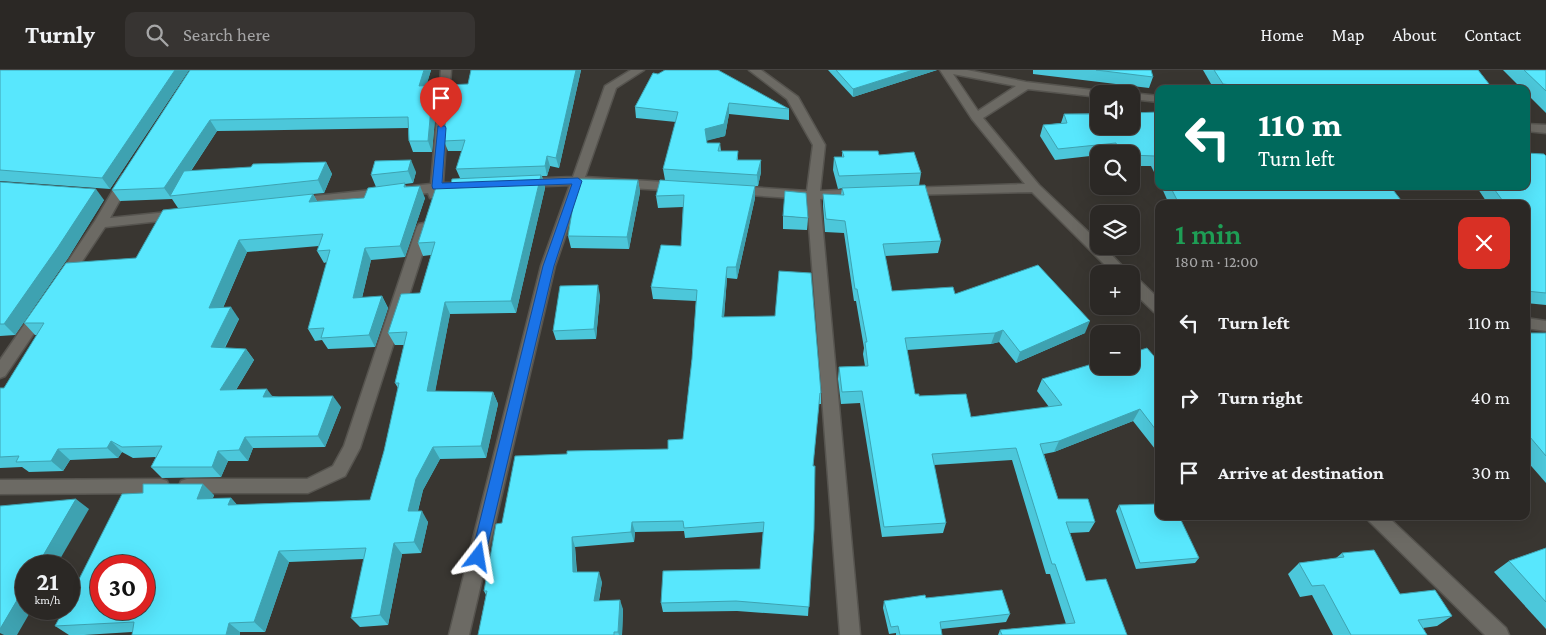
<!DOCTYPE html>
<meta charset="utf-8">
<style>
:root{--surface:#2b2825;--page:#373432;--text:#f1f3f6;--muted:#a6a6a7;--line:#474442}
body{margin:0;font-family:"Crimson Pro",serif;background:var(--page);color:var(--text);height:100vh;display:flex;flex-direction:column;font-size:19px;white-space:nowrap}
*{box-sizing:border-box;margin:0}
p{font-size:16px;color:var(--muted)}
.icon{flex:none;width:28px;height:28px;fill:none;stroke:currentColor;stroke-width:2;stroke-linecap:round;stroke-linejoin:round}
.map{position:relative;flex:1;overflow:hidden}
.side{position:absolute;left:1155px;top:130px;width:375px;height:320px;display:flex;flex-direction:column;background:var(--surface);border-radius:10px;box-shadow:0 5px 20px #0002,0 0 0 1px var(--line)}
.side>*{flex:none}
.hud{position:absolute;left:1155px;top:15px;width:375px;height:105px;border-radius:10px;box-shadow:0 5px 20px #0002,0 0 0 1px var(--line);background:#00695c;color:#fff;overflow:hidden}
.buttons{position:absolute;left:1090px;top:15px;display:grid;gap:10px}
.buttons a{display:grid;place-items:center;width:50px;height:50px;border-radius:10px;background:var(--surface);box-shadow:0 5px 20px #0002,0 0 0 1px var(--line);font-size:25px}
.speed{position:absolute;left:15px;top:485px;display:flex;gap:10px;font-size:25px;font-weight:700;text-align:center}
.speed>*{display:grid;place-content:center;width:65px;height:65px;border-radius:50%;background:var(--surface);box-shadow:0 5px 20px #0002,0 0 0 1px var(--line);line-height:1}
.speed small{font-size:12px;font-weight:400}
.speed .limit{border:8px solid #d22;background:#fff;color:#111}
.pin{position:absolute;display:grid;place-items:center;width:42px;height:42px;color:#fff;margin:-51px -21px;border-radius:50% 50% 50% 0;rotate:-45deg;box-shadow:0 0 5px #0007}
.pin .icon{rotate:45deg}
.me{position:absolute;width:55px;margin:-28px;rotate:14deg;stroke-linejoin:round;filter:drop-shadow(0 0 4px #0008)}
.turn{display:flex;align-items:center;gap:18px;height:105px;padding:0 20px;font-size:22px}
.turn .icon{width:65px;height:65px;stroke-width:2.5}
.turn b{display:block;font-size:35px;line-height:42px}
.round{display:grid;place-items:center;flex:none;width:52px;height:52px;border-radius:10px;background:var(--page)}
.headline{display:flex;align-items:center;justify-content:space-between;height:85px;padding:0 20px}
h1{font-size:30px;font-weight:600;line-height:38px;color:#1e9e55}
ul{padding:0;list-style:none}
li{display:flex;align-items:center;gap:15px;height:75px;padding:0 20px}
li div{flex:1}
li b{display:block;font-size:19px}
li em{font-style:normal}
header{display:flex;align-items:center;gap:30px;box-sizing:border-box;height:70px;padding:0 25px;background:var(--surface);border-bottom:1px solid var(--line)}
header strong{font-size:24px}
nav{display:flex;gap:28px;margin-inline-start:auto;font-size:18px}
.search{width:350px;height:45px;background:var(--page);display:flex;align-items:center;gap:12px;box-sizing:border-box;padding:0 18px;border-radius:10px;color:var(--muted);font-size:19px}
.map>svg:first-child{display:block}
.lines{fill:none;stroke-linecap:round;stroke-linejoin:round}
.street-casing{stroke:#56544f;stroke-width:3}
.street{fill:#6c6a64;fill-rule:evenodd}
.wall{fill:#4cc7da}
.shaded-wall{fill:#3ea2b1}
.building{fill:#58e7fd;stroke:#3ea2b1;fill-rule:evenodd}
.route{fill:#1a73e8;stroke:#114b97}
</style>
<header>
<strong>Turnly</strong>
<div class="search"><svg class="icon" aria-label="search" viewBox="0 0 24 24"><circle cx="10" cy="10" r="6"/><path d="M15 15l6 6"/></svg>Search here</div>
<nav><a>Home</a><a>Map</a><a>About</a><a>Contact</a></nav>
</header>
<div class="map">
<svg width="1546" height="565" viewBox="0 0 1546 565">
<rect width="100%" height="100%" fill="#393631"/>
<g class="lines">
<g class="street-casing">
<g id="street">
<polygon points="441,0 451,0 443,113 460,113 462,116 460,119 441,121 438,128 430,128 428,123 295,136 290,135 289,132 290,129 295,128 431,114"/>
<polygon points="631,0 644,0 616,18 585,107 679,113 685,117 679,121 583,115 555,196 469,565 449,565 541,196 570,115 524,117 518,113 524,109 573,107 605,16"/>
<polygon points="749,0 761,0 798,27 825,75 820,121 861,119 867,123 861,127 820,129 860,565 840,565 807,129 734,124 728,120 734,116 807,121 813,75 787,29"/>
<path d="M940 0H967L1026 12 1109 22 1110 24H1099V27L1028 19 983 48 1039 115 1099 172V176H1103L1130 204H1114L1032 122 903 125 901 122 907 118 1025 114 972 49ZM953 4 1016 16 978 41Z"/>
<polygon points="1131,23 1159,26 1159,32 1131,29 1131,24 1127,24"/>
<polygon points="1526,54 1546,55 1546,63 1526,61"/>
<polygon points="126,104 132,108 110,148 178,141 184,145 178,149 105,157 69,211 59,211 57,208 95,151 122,105"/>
<polygon points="424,153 429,154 431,157 360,378 345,406 308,423 187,423 181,421 179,416 181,411 187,409 307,409 333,396 344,376 417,157 419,154"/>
<polygon points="1131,206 1136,207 1159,229 1159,243 1154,242 1131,220"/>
<polygon points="40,238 45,239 47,243 45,247 5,306 0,308 0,290 35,239"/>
<polygon points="1526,248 1546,251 1546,261 1526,258"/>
<polygon points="161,409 167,411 169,416 167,421 161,423 0,424 0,410"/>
<polygon points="1366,446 1387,446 1506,558 1509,565 1485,565 1369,451"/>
</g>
</g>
<use href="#street" class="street"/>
</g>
<g class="wall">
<polygon points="0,0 189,0 110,119 0,111"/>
<polygon points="190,0 431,0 426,16 437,26 432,82 413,82 409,71 408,58 217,61 191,101 326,92 332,104 324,123 313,124 317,131 364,128 376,117 371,105 375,91 416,102 413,113 405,114 406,117 425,128 405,187 371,190 362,228 382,226 388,238 375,277 328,279 322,270 315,271 308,259 327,192 324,193 317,181 319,176 247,182 223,238 239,249 225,278 246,279 254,290 236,320 273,326 341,337 325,377 253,378 248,391 228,391 221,407 162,408 151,397 156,387 133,388 122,382 118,388 70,390 63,401 29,402 22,397 0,398 0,318 4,318 37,265 35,265 24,253 136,188 178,138 172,129 120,131 112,120"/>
<polygon points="471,0 581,0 559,98 550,96 547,106 542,106 545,118 516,243 450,244 435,321 493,322 498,334 486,388 440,389 423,420 418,441 428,452 421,483 402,484 388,555 360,557 351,548 364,489 289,492 265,562 240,562 240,565 132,565 132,562 84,565 69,565 55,556 143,423 214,425 213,428 231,428 237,435 370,430 384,381 398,318 395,313 404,275 395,275 388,263 420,223 431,185 423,186 418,173 451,114 460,108 456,99 462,81 448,81 444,71 468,14"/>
<polygon points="828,0 937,0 853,27"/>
<polygon points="1033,0 1151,0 1153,7 1149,18 1033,4"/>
<polygon points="1203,0 1478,0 1493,19 1214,19"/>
<polygon points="1503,0 1546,0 1546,43 1526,23 1526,19 1522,19"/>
<polygon points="653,3 789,39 789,50 729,44 725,66 707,70 707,73 720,73 721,81 738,81 738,90 761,90 761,102 758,116 755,116 755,128 737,209 727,208 724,247 821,323 821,334 819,334 813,396 814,459 808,546 737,541 663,542 661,533 760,499 763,462 685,468 684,461 635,462 634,472 575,477 577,502 602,512 599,531 623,539 622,565 478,565 486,525 484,521 502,453 567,384 668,379 683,369 692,289 696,231 653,229 651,217 681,176 683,137 658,138 656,126 665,110 663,99 676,52 636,48 635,37"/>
<polygon points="1159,42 1159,112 1151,96 1131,96 1131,84 1099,84 1099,85 1055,90 1040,66 1043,55 1061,53 1064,44"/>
<polygon points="842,81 879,85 921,103 919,116 941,171 938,183 885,186 892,221 955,224 1085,263 1016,293 999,272 991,274 907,280 915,324 919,326 971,347 1049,337 1037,321 1042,309 1159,292 1159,384 1133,351 1054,382 1044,384 1058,429 1095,452 1089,462 1070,463 1086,511 1127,565 998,565 1000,560 1066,554 1050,504 1046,504 1012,390 934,395 946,453 943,463 882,467 860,333 841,334 838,309 839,297 865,296 863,284 864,278 856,231 854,231 844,163 825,162 823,136 823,124 841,125 842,118 838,119 833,100 834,87 842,87"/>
<polygon points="1546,86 1546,235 1526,233 1526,134 1488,134 1476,116 1526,116"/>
<polygon points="638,110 640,122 629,179 571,178 568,166"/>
<polygon points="0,112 104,130 68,188 15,265 0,266"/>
<polygon points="1161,116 1390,116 1404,134 1169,134"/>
<polygon points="783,146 808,148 807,160 783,159"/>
<polygon points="1159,154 1159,170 1154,164"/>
<polygon points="600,225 596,269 556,270 553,261"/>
<polygon points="1526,263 1546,263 1546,413 1526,390"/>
<polygon points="1119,435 1199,488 1195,493 1136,499 1116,441"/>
<polygon points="1546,478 1546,559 1494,502 1509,491"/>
<polygon points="1342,483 1400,524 1452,546 1437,556 1423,558 1427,565 1333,565 1312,525 1300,527 1288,504 1299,493 1336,488"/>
<polygon points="926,528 1010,544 1006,552 941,559 942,565 896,565 896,563 889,564 883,538 884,531"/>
</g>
<g class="shaded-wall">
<polygon points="175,0 189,0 110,119 102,108"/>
<polygon points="424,0 431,0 423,27 419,16"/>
<polygon points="576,0 581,0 559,98 556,88"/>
<polygon points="913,0 937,0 853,27 853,19"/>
<polygon points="433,15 437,26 432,82 428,71"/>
<polygon points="729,33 729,44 725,66 706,71 705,59"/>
<polygon points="210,50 217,61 174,126 170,126 172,129 164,118"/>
<polygon points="547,86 550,96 547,106 545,96"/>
<polygon points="411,90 416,102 413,113 408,101"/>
<polygon points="761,90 761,102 758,116 757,105"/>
<polygon points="326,92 332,104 324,123 318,110"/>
<polygon points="541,105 545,118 516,243 511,231"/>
<polygon points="638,110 640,122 629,179 627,167"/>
<polygon points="420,116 425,128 405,187 400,176"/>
<polygon points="755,116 755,128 737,209 736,197"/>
<polygon points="96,119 104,130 68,188 15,265 4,254"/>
<polygon points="313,124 319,135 309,132"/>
<polygon points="239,170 247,182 218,249 209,238"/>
<polygon points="365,178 371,190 359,240 353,228"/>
<polygon points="727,197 727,208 723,259 722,247"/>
<polygon points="598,215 600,225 596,269 594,259"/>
<polygon points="382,226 388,238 375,277 369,265"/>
<polygon points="445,232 450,244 433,333 427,321"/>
<polygon points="231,237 239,249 219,288 211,277"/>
<polygon points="1090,251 1085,263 1016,293 1020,282"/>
<polygon points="1003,260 999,272 991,274 995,263"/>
<polygon points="246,279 254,290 229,331 220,320"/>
<polygon points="267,319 275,330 263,327"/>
<polygon points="493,322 498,334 486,388 481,376"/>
<polygon points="333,326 341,337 325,377 318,366"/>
<polygon points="1140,339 1133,351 1054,382 1059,371"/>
<polygon points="245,367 253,378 248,391 239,380"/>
<polygon points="111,371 122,382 118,388 107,378"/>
<polygon points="433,377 440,389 423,420 415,452 408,441 416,409"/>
<polygon points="58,379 70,390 63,401 51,391"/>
<polygon points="218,381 228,391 221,407 212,397"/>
<polygon points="203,414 214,425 208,440 197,429"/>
<polygon points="231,428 241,439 228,435"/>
<polygon points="76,429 89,439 56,496 37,496"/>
<polygon points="422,441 428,452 421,483 414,472"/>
<polygon points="632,452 635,462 634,472 631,462"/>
<polygon points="572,467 575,477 577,512 573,502"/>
<polygon points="394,473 402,484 388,555 380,545"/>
<polygon points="279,481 289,492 265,562 254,552"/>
<polygon points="599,502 602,512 597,540 594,531"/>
<polygon points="26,515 26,539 32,539 17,565 4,565 0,563 0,559"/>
<polygon points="620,530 623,539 622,565 619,565 618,562"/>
<polygon points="229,553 240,562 240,565 226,565"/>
</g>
<g class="building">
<polygon points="0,0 175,0 102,108 0,100"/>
<polygon points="190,0 424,0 419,16 433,15 428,71 409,71 408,47 210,50 164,118 112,120"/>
<polygon points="471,0 576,0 556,88 547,86 545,96 456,99 465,70 444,71 448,15 468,14"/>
<polygon points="665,0 718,0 789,39 729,33 724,54 705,59 707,73 720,73 718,81 738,81 737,90 761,90 757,105 663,99 678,42 635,37 653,3 658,4"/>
<polygon points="836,0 913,0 853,19"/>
<polygon points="1096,0 1151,0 1153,7"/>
<polygon points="1214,0 1478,0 1493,19 1231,19 1231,15 1223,14"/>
<polygon points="1524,0 1546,0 1546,21"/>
<polygon points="1159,42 1159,92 1155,86 1131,85 1131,84 1120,84 1116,73 1058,79 1043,55 1067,53 1064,44 1099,44 1099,56 1131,56 1131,43"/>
<polygon points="842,81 878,81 879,85 914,82 921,103 839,106 834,87 844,87"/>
<polygon points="1526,83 1544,84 1546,86 1546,223 1526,221 1526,134 1505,134 1492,116 1526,116"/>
<polygon points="411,90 408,101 371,105 375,91"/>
<polygon points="326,92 318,110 170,126 184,101 251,97 253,94"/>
<path d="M541 105 511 231 445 232 427 321 493 322 481 376 433 377 416 409 408 441H422L414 472 394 473 380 545 351 548 366 478 279 481 254 552 229 553 226 565H132L134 552 55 556 64 539H69V529L122 424 143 423V414H203L197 429 231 428 228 435 370 430 384 381 399 313H395L407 262 388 263 401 224 420 223 435 172 418 173 437 114H451L452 109ZM101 496H144V539H101Z"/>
<polygon points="580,109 638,110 627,167 568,166 575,124"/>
<polygon points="660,110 755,116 736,197 727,197 722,247 775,246 779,201 811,203 821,323 820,323 813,396 815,396 814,459 809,537 736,531 661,533 663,501 760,499 764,452 684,458 683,451 632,452 631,462 572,467 573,502 599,502 594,531 620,530 618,562 614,562 614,565 478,565 487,521 484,521 496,454 502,453 515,386 567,384 567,381 668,379 668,370 683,369 692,289 697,220 651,217 661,175 681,176 684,125 656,126"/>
<polygon points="0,112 96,119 58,177 4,254 0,254"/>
<polygon points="405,113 404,117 420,116 400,176 365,178 353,228 382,226 369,265 321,268 324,258 308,259 330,180 317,181 323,164 239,170 209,238 231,237 211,277 246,279 220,320 267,319 263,327 333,326 318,366 245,367 239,380 218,381 212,397 151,397 162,376 122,377 111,371 107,378 58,379 51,391 16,392 19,386 0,387 0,318 4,318 44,253 24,253 66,193 136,188 163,140 313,124 309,132 364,128 368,118"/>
<polygon points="925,115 941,171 883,174 892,221 953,217 955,224 1038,195 1090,251 1020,282 1003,260 995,263 905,268 915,324 919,324 919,326 966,324 971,347 1062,335 1042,309 1099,292 1099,296 1131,296 1131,283 1147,278 1159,292 1159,364 1140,339 1059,371 1040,374 1058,429 1088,429 1095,452 1066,452 1086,511 1106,509 1127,565 1002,565 1000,560 1075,553 1055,494 1052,494 1016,378 932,384 946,453 884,457 862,321 842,322 839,297 868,296 865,272 867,272 857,219 855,219 845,151 826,149 823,124 844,125 842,118"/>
<polygon points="1170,116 1390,116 1404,134 1179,134"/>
<polygon points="785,121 806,123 808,148 783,146"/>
<polygon points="598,215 594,259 553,261 560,216"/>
<polygon points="1526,263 1546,263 1546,386 1530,367 1526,368 1526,297 1529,297 1526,293"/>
<polygon points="76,429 37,496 26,496 26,515 0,559 0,436"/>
<polygon points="1159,434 1159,446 1179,446 1199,488 1140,493 1119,435"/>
<polygon points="1546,478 1546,532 1509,491"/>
<polygon points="1374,480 1400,524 1435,520 1452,546 1418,550 1427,565 1351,565 1324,515 1312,516 1299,493 1344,487 1342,483"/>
<polygon points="1002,520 1010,544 940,552 942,565 900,565 898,556 891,557 884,531 925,525 926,528"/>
</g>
<polygon class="route" points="438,56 445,56 446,58 442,113 578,108 582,111 554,196 485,487 483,492 478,494 473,492 471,487 543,196 572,114 433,119 432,116"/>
</svg>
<div class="buttons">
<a><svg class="icon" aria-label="sound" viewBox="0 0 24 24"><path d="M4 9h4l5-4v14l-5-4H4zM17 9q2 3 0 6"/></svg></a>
<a><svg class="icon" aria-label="search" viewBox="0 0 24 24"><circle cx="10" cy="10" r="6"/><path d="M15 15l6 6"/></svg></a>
<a><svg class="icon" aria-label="layers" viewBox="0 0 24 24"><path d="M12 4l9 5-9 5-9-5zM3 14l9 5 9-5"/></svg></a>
<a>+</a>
<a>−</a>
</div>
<div class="speed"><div>21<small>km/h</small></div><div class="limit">30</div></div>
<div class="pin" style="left:441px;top:58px;background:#d93025"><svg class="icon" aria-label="arrive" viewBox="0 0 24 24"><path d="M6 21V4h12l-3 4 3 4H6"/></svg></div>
<svg class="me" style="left:478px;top:487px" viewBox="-20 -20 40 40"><path d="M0-17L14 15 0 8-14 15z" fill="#1a73e8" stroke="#fff" stroke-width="4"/></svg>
<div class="hud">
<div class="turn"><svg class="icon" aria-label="left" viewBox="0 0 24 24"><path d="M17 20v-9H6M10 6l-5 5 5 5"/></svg><div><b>110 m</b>Turn left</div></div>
</div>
<section class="side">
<div class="headline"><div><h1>1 min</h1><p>180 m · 12:00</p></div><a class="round" style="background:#d93025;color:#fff"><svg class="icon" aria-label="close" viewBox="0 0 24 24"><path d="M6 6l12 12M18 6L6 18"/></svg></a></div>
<ul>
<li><svg class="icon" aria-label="left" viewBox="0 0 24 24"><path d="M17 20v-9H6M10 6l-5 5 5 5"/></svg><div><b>Turn left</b></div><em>110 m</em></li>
<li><svg class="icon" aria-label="right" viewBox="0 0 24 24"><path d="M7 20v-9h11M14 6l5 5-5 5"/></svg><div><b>Turn right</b></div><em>40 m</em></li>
<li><svg class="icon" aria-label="arrive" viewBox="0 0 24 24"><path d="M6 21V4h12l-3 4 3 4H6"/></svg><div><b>Arrive at destination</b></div><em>30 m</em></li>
</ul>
</section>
</div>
